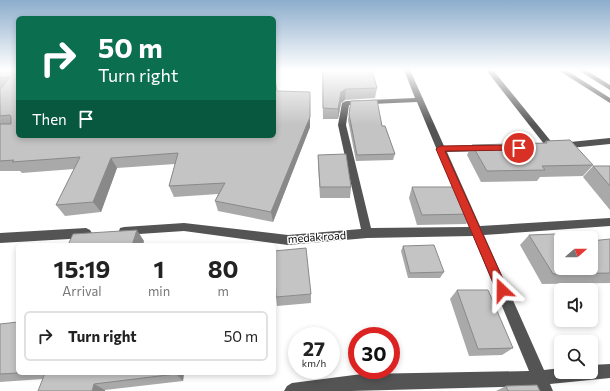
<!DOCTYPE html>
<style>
:root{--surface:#fff;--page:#f2f2f2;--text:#222;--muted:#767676;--line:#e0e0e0}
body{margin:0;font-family:Commissioner,sans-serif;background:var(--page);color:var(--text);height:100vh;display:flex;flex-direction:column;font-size:15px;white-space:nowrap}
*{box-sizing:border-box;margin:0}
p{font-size:13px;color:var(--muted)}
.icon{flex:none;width:22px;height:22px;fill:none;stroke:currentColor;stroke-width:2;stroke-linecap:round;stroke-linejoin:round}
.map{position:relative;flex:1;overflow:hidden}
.side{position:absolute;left:16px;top:243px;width:260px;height:132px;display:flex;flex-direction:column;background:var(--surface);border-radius:6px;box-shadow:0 2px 6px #0003}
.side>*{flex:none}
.guide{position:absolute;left:16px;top:16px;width:260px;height:122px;border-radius:6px;box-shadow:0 2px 6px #0003;background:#0b6e4f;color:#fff;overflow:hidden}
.needle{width:26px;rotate:70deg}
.fabs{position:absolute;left:554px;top:231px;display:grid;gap:8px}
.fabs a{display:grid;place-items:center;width:44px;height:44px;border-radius:6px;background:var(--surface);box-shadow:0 2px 6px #0003;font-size:20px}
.speed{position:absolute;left:288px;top:327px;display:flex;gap:8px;font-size:20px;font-weight:700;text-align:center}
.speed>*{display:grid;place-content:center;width:52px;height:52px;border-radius:50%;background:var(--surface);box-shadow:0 2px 6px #0003;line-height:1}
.speed small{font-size:10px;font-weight:400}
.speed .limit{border:6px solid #d22;background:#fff;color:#111}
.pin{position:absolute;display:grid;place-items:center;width:34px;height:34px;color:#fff;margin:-17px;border:2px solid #fff;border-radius:50%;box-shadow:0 1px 4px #0007}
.me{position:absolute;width:44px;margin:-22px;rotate:337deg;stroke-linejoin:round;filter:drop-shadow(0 0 3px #0008)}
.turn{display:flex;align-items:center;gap:14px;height:84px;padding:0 16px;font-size:18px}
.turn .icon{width:52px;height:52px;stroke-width:2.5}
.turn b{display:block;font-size:28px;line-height:34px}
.then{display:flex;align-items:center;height:38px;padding:0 16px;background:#0003;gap:8px;font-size:15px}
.eta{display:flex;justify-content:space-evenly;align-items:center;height:68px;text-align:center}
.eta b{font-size:24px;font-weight:700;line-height:28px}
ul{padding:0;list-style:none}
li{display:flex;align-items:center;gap:12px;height:50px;margin:0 8px 6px;padding:0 8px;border:2px solid var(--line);border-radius:6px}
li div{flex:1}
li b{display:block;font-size:15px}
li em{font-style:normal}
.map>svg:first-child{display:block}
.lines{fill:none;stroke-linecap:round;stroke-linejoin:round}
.minor{fill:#545454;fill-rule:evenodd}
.wall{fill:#a9a9a9}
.shaded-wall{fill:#898989}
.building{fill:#c4c4c4;stroke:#898989}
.route{fill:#d93025;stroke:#8d1f18}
.labels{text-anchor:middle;stroke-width:3;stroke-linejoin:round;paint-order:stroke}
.street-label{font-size:11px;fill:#000;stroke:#fff}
</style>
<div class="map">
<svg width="610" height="391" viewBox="0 0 610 391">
<rect width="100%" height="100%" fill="#fff"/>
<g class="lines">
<g class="minor">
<path d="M404 70H410L444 146 484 145 488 148 484 151 447 152 480 226 610 218V226L484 235 544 370 561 368V372H591V365L610 364V378L550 384 553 391H537L535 386 351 391H284L287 386 292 383 362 374 529 371 473 236 367 238 288 245 184 231 124 235 120 234 119 231 120 228 124 227 184 223 288 235 361 229 338 125 342 103 346 101 415 98ZM417 102 469 227 371 228 346 125 349 105Z"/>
<polygon points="486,70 493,70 554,145 555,147 554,149 548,149"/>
<polygon points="558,70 566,70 610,98 610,103"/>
<polygon points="578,70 586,70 610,85 610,90"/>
<polygon points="610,138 610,144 560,149 556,146 560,143"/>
<polygon points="86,228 90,230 92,233 90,236 86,238 0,243 0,233"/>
</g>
</g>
<g class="wall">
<polygon points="0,70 18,70 18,136 274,136 277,91 310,127 273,222 218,211 215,201 218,194 174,197 169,186 175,164 117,168 101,212 65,216 56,205 74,169 22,173 20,171 0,171"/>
<polygon points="322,70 372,70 377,88 375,98 345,100 341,103 338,119 323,119"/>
<polygon points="351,101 382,126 395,154 393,160 356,161 348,120"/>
<polygon points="546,141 593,165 583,176 540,177 537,181 481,182 467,155 472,145 544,143"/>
<polygon points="318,155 351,187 350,198 320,198 318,165"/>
<polygon points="593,166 610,166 610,210 583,177"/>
<polygon points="412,187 472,214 466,224 417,225 409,198"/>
<polygon points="529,235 561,268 610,239 610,283 542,284 520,245"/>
<polygon points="403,246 444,272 440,278 408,278 401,251"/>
<polygon points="457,290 513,348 502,355 469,356 450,299"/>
<polygon points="311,294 311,303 277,306 276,297"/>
<polygon points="0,324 18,373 184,373 183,381 105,390 43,379 0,382"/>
<polygon points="506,386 540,391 496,391"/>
</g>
<g class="shaded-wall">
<polygon points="346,89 345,100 341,103 338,119 338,109 341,92"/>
<polygon points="310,117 310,127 273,222 271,212"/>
<polygon points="111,158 117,168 101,212 93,202"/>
<polygon points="137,230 144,241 143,245 132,245"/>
<polygon points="176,373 184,373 183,381 176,374"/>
<polygon points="94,384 105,390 105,391 92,391"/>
</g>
<g class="building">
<polygon points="0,70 18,70 18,136 274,136 274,79 275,79 277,91 310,92 310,117 271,212 215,201 225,183 169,186 178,153 111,158 93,202 56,205 80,157 12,162 14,160 0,161 0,124 11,124 11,117 10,115 0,116 0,89 10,77 0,78"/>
<polygon points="323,70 372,70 377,88 346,89 341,92 338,109 323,108"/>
<polygon points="377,100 382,126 385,126 395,154 357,155 349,114 351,101"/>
<polygon points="570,140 593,165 542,166 545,170 487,171 472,145 547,143 546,141"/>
<polygon points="346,154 351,187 320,187 318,155"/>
<polygon points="593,166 610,166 610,186"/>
<polygon points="412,187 459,187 472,214 422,215"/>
<polygon points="137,230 132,245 68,245 73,234"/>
<polygon points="581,233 584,238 561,238 561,268 591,268 591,241 610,239 610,273 553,274 529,235"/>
<polygon points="434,245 444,272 410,273 403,246"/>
<polygon points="306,248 311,294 276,297 274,251"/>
<polygon points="457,290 488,290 513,348 478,349"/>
<polygon points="18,322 18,373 0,374 0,324"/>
<polygon points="45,373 176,373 176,374 94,384 92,391 38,391"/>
<polygon points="537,385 540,391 508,391 506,386"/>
</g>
<linearGradient id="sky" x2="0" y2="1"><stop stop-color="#8cadcc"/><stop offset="0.56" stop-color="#fff"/><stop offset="1" stop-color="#fff" stop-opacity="0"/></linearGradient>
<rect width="610" height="125" fill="url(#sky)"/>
<polygon class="route" points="519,145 522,146 522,150 445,151 508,290 506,294 502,295 498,294 436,149 440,146"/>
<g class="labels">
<g class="street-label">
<text transform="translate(317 237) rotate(-4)" y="4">medak road</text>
</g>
</g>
</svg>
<div class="fabs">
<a><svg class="needle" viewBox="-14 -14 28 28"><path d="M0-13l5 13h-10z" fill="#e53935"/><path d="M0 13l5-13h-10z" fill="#767676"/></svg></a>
<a><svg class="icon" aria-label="sound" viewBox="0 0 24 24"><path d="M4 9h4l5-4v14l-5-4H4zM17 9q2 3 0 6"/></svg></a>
<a><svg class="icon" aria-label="search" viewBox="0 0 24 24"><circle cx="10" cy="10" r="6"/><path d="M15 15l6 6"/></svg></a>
</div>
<div class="speed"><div>27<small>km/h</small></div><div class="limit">30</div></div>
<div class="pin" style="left:519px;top:148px;background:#d93025"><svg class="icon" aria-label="arrive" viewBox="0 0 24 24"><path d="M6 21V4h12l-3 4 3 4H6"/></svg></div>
<svg class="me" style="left:502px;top:290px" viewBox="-20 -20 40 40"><path d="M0-17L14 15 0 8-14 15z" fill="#d93025" stroke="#fff" stroke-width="4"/></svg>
<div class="guide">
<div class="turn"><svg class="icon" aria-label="right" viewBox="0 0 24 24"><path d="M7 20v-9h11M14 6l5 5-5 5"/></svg><div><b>50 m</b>Turn right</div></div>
<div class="then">Then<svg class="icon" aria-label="arrive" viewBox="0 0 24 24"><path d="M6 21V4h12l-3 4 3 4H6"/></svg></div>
</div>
<section class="side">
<div class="eta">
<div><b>15:19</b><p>Arrival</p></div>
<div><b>1</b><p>min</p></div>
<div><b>80</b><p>m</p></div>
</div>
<ul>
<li><svg class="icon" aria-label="right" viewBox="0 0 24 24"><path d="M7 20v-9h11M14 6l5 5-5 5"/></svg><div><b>Turn right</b></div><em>50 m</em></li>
</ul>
</section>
</div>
